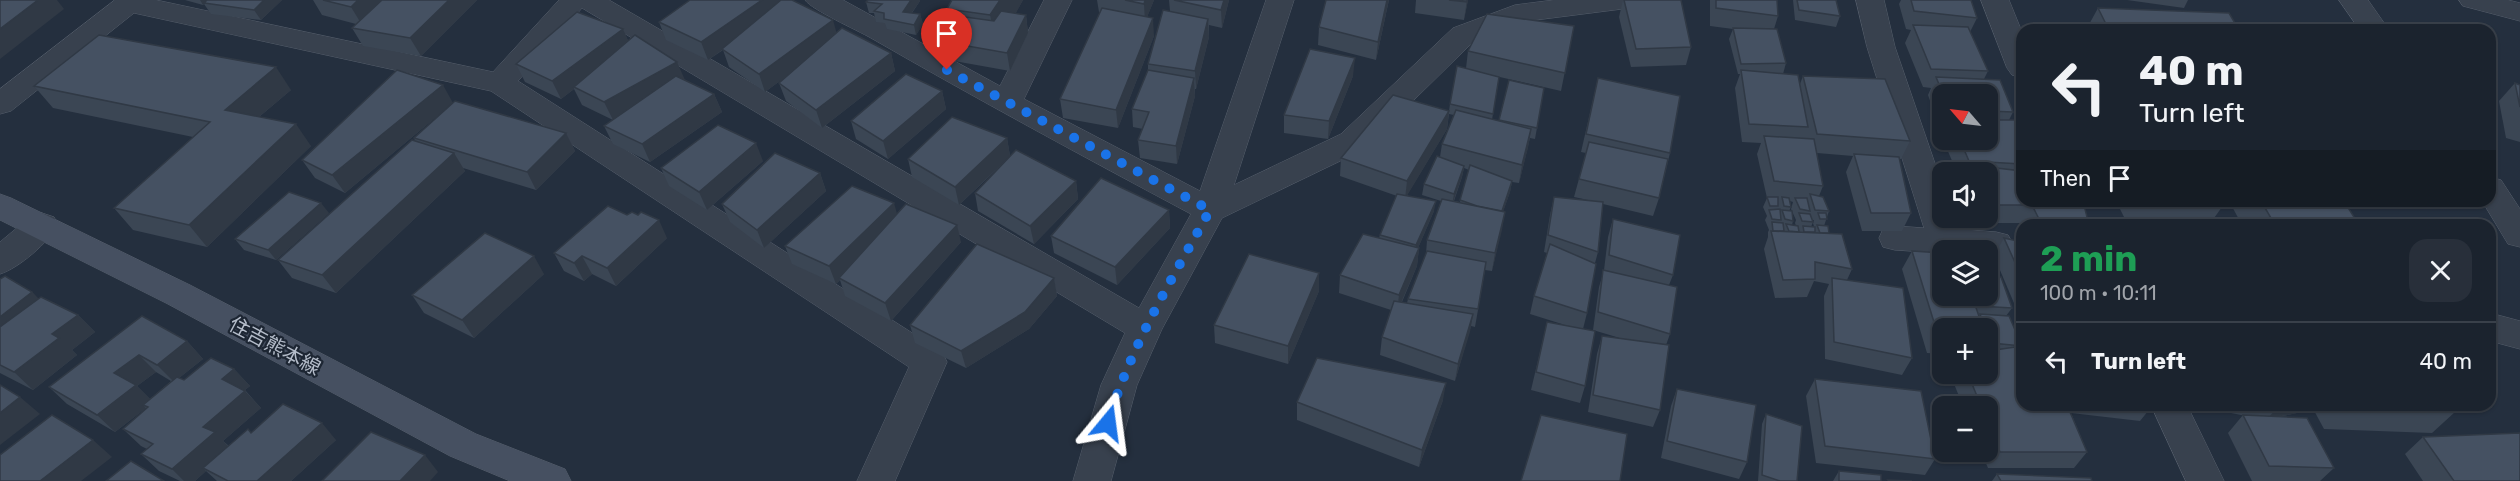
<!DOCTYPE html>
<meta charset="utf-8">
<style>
:root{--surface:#1b232e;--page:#282f3a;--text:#f1f3f6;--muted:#a0a4aa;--line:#39404a}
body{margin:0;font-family:Rubik,"Noto Sans JP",sans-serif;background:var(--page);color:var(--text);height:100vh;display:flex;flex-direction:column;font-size:22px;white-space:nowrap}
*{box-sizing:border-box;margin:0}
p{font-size:20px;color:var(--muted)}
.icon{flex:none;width:33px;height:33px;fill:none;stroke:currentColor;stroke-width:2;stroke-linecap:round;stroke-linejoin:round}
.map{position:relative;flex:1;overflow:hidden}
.sheet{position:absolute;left:2016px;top:219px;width:480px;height:192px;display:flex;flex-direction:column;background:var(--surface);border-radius:18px;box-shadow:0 2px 4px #0004,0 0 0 2px var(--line)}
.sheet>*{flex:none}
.banner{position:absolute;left:2016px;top:24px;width:480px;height:183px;border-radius:18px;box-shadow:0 2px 4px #0004,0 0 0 2px var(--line);background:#1b232e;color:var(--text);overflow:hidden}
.needle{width:39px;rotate:298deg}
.buttons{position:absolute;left:1932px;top:84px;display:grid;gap:12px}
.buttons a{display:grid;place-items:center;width:66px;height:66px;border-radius:12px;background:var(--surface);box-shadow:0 2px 4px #0004,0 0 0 2px var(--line);font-size:30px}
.pin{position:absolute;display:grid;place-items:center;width:51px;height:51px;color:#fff;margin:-62px -26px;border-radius:50% 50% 50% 0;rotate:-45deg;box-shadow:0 0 6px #0007}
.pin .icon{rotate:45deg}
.me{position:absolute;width:66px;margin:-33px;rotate:16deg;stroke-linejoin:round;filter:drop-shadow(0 0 4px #0008)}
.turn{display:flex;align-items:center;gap:21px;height:126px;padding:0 24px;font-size:27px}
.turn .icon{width:78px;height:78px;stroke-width:2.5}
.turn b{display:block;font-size:42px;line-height:51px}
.then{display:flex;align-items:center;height:57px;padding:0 24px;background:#0003;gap:12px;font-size:22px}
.round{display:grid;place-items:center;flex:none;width:63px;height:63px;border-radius:18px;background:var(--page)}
.head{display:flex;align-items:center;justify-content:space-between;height:102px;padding:0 24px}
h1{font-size:36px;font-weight:700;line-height:45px;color:#1e9e55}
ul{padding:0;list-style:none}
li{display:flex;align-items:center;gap:18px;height:78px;padding:0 24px;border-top:2px solid var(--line)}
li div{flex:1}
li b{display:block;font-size:22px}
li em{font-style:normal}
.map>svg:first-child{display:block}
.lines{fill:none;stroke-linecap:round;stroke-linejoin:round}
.minor-casing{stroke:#565f6c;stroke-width:1}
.tertiary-casing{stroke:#565f6c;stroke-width:1}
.secondary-casing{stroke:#565f6c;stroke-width:1}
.minor{fill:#38414e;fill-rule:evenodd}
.tertiary{fill:#38414e;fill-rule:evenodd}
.secondary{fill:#465061;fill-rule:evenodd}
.wall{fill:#3b4654;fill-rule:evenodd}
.shaded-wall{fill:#303945}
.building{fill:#455162;stroke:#303945;stroke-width:1.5}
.route{stroke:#1a73e8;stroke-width:10;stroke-dasharray:0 18}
.labels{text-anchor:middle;stroke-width:4.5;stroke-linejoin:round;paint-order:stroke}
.street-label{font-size:20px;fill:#b4bcc9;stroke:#1d2633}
</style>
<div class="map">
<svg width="2520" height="481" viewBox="0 0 2520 481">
<rect width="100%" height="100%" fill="#242f3e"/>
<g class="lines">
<g class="minor-casing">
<g id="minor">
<path d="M115 0H156L493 72 559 0H609L1139 308 1191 214C1084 157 977 99 871 38 857 30 812 10 805 0H843L1000 86 1044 0H1072L1024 99 1200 191 1266 0H1294L1234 185 1341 134 1453 28 1515 5 1554 0H1636L1632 6 1622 9 1520 22 1473 42 1363 150 1222 218 1162 329 1137 385 1111 481H1073L1101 385 1125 333 582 8 518 81 942 352 947 362 895 481H857L909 367 491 91 134 13 11 111 0 114V89Z"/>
<polygon points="1856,0 1884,0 1895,47 1942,184 1942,218 1954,218 1958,229 1996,232 2008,235 2013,244 2008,253 1988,256 1988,250 1942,250 1942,253 1895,250 1883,247 1879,238 1883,229 1895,226 1924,228 1867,47"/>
<polygon points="1981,0 2009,0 2022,32 2022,78 2012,75 2007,68"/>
<polygon points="2459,0 2508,0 2520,3 2520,21 2463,6"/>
<path d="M42 213 54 217 58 225C49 242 19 268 0 274V242L30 217Z"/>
<polygon points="2490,313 2520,321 2520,349 2490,341"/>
<polygon points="2151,405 2187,405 2224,481 2186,481"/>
</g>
</g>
<g class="tertiary-casing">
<g id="tertiary">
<polygon points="2339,0 2368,0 2389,30 2360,30"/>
<polygon points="2490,177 2501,180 2520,209 2520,247 2508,244 2482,201 2490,201"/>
</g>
</g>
<g class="secondary-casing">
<polygon id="secondary" points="0,194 11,198 190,285 476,434 565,469 571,481 510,481 450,456 166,303 0,220"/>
</g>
<use href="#minor" class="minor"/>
<use href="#tertiary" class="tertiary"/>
<use href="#secondary" class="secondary"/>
</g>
<g class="wall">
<polygon points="185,0 282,0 261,20 211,14 204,4 203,5"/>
<polygon points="313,0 477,0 421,56 363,46 352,28 356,24 322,15"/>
<polygon points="952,0 1023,0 1015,14 1026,15 1028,33 1010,71 943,59 939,41 949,19 947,9"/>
<polygon points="1097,0 1154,0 1147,17 1154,36 1118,128 1063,118 1060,99 1100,12 1099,12"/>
<polygon points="1169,0 1229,0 1222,28 1209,25 1209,37 1196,89 1195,89 1195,96 1177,164 1140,158 1138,140 1143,129 1133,127 1132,109 1148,70 1148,64 1170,11"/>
<polygon points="1326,0 1389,0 1376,60 1318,45 1319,27"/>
<polygon points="1416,0 1468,0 1464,20 1415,13"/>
<polygon points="1623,0 1681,0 1691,47 1686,65 1631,67 1619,17"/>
<path d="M1710 0H1777L1778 16 1774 29 1786 63 1783 74 1800 84 1803 76 1910 141 1901 159H1899L1911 213 1902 231H1862L1846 172 1853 156 1817 153 1823 186 1819 196 1829 211 1824 226 1852 269 1847 280 1912 358 1902 375 1825 359 1824 296 1829 284 1814 281 1807 297 1775 298 1764 249 1768 237V232L1769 230 1765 220 1767 216 1763 207 1767 198 1757 154 1761 143 1742 142 1735 88 1740 74H1738L1729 39 1733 29 1710 26ZM1790 201 1793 202 1791 209 1796 220 1795 223 1796 226 1792 225 1793 221 1789 211 1791 207ZM1812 220H1814L1813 223 1815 230 1811 227 1813 222Z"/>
<polygon points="1793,0 1836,0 1840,16 1836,27 1795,20"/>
<polygon points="1901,0 1971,0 1977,18 1970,32 1988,71 1984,79 2013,112 2009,120 2022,120 2022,201 2089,225 2023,225 2022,223 1960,223 1958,218 1988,218 1988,172 1948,172 1953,163 1943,140 1988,140 1988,94 1942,94 1942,127 1939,127 1928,95 1931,88 1923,87 1905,43 1911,30 1906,29 1899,4"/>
<polygon points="2127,0 2188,0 2184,8"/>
<polygon points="920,1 912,13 920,14 923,24 916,35 887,29 885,23 876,22 874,13 869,13 866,2"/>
<polygon points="2098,8 2239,30 2086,30"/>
<polygon points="659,22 836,33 891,53 895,71 822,128 786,101 779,83 788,75 765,92 729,67 723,50 708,60 666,40"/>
<path d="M1574 26 1561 91 1491 75 1499 77 1492 120 1499 121 1509 80 1544 88 1535 139 1530 138 1519 183 1512 182 1510 192 1503 211 1505 212 1492 271 1485 270 1475 327 1471 326 1455 381 1380 355 1382 337 1391 310 1339 293 1340 275 1379 238 1380 235 1397 196 1340 176 1341 158 1449 111 1450 104 1466 68 1468 51ZM1449 114 1454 115 1442 144 1440 157 1424 184 1422 195 1441 201 1427 240 1426 254 1408 299 1407 303 1402 302 1417 266 1419 248H1418L1434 211 1407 195 1447 129ZM1464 168 1469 170 1460 202 1454 201 1462 177Z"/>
<polygon points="623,29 628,41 685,80 714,94 722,112 650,162 613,144 604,126 613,120 582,105 574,89 561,99 525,82 516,64"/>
<polygon points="1353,76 1328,139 1284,133 1284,115"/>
<polygon points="1598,78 1670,153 1659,198 1653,216 1603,204 1598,252 1595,263 1587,313 1583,329 1585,386 1580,403 1531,390 1547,322 1565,325 1530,314 1534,296 1547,253 1544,252 1550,215 1554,197 1588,200 1574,197 1586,153 1581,152"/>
<polygon points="2515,83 2520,85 2520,142 2506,138 2499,101"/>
<polygon points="34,86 291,90 259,117 311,146 207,247 133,230 114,208 193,137 53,108"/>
<polygon points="942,91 946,109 888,159 856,139 851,121"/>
<polygon points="453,103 345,193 315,178 302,160 453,103 566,133 575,151 536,190 463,168 465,171 336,293 292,278 278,260 415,141 414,138"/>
<polygon points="1007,138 1010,156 1076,181 1078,199 1034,244 978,211 975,193 1009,158 959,205 912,177 908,159"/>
<polygon points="763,161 707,210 669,186 661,168"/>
<polygon points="820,173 826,191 764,248 730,222 722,204"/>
<polygon points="2116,201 2219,201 2222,207 2209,225 2124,217"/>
<polygon points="2229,201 2344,201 2359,225 2242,225"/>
<polygon points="1169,210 1170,228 1117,285 1054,253 1051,236"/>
<polygon points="329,213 276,260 244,250 235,239"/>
<polygon points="897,214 961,242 891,321 845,296 840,280 836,284 792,264 785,246"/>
<polygon points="1613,219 1673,275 1669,285 1670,334 1666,345 1660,410 1653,427 1588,412 1597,354 1602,336 1623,339 1593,330 1599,287 1604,270 1608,237"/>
<polygon points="667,238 616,286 592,274 584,281 564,271 554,253"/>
<polygon points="2004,238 2022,242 2022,322 1994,256"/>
<polygon points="1912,251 1942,296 1988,296 2012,308 2006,316 2022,344 2022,405 2153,405 2140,421 2071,413 2087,452 2074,468 1988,468 1981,452 1988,452 1988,406 1963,406 1950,374 1988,374 1988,328 1942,328 1942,354 1927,353 1902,269"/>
<polygon points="1319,273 1319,291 1288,364 1215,343 1214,325"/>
<polygon points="544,274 474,338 424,313 412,295"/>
<polygon points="1054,278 1057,296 1029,329 966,368 915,343 910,325"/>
<polygon points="0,279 32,292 38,299 78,315 95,332 72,350 77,355 33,390 0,373"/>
<path d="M142 316 187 341 203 359 179 378 184 380 234 369 250 386 245 390 261 408 223 441 229 446 251 433 336 440 291 481H217L206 471 195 481H180L159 471 141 454 147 449 141 446 123 429 147 408H146L115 432 67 404 49 387ZM156 372 171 381 150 399 137 386Z"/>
<polygon points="1815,379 1935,459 1925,475 1816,463 1806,396"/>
<polygon points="1677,389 1747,462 1739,479 1661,458 1671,406"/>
<polygon points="1443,400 1419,467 1297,420 1297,402"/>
<polygon points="2191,405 2305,405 2297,413 2278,417 2334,468 2320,481 2252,481 2228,433 2243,415 2246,416"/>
<polygon points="2311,405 2451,405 2455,412 2432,433 2324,429"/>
<polygon points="1766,414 1797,481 1758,481 1762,424"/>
<polygon points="2423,437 2520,481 2423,481 2405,454"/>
<polygon points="1839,471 1881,481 1833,481"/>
<polygon points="1997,474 2001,481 1992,481"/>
</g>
<g class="shaded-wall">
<polygon points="38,0 57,0 64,9 0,59 0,29"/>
<polygon points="200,0 210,0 203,5"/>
<polygon points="264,0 282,0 261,20 254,10"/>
<polygon points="358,0 387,0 362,25 351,7"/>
<polygon points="449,0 477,0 421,56 410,38"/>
<polygon points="762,0 781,0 783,7 708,60 701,42"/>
<polygon points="911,0 920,0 920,1 905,22 903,12"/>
<polygon points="1000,0 1023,0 1016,13 1003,18 994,33 990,15"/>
<polygon points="1145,0 1154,0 1145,22 1144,4"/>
<polygon points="1224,0 1229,0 1222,28 1221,10"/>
<polygon points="1387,0 1389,0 1388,4 1376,60 1378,42"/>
<polygon points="1467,0 1468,0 1464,20"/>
<polygon points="920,14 923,24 916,35 914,25"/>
<polygon points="1026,15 1028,33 1010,71 1007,53"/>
<polygon points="1153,18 1154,36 1118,128 1116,110"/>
<polygon points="1208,19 1209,37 1196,89 1195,71"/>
<polygon points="833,20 838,38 765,92 759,74"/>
<polygon points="623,29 631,47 574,87 574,89 561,99 552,81"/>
<polygon points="891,53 895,71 822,128 816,110"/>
<polygon points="1355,58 1353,76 1328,139 1329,121"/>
<polygon points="677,62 685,80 613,120 604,102"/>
<polygon points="276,67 291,90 241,132 225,110"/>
<polygon points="1194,78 1195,96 1177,164 1176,146"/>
<polygon points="443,85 453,103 345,193 332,175"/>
<polygon points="942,91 946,109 888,159 883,141"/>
<polygon points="714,94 722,112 650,162 642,144"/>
<polygon points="1449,111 1447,129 1405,199 1407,181"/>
<polygon points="296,124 311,146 207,247 189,225"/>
<polygon points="1531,129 1528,148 1519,183 1522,165"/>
<polygon points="566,133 575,151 536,190 527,172"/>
<polygon points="1007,138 1010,156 959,205 955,187"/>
<polygon points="756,143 763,161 707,210 699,192"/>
<polygon points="454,153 465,171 336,293 322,275"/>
<polygon points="1464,166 1462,177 1452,205 1454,194"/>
<polygon points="820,173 826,191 764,248 757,230"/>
<polygon points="1076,181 1078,199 1034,244 1030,226"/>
<polygon points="1512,181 1510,192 1499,224 1501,213"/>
<polygon points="1436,201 1434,211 1415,255 1416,245"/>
<polygon points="321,203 329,213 276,260 268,250"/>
<polygon points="894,203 899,221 839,278 840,280 836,284 829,266"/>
<polygon points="1169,210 1170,228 1117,285 1115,267"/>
<polygon points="1505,212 1502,230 1492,271 1495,253"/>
<polygon points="659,220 667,238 616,286 607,268"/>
<polygon points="957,225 961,242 891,321 885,303"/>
<polygon points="1419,248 1417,266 1397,312 1399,295"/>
<polygon points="534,256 544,274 474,338 462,320"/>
<polygon points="582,256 592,274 584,281 574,263"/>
<polygon points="1319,273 1319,291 1288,364 1288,346"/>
<polygon points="1054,278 1057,296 1029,329 966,368 961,351"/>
<polygon points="32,292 50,310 0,350 0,317"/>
<polygon points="1473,314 1470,332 1455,381 1458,364"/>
<polygon points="78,315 95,332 72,350 77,355 33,390 14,372 52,334"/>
<polygon points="187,341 203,359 174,382 157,365"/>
<polygon points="139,355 156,372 137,386 153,402 143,405 146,408 115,432 97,415 114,373"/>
<polygon points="234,369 250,386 237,396 222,379"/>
<polygon points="1446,383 1443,400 1419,467 1422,450"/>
<polygon points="245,391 261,408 223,441 231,449 203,468 206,471 195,481 184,481 172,469 203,427"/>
<polygon points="20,397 40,414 0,445 0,413"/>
<polygon points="2280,405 2305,405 2297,413 2267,419"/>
<polygon points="322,423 336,440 291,481 257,481"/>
<polygon points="93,440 112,457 81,481 40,481"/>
<polygon points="425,455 438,472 430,481 400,481"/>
</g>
<g class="building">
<polygon points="0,0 38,0 0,29"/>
<polygon points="207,0 264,0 254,10 204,3"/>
<polygon points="323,0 358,0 351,7"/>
<polygon points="382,0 449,0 410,38 352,28"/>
<polygon points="690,0 762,0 701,42 659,22"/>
<polygon points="781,0 792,0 833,20 759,74 722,49"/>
<polygon points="868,0 911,0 903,12 920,14 914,25 884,19 884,13 874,11 882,4 866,2"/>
<polygon points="952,0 1000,0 990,15 947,9"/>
<polygon points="1125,0 1145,0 1144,4"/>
<polygon points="1174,0 1224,0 1221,10"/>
<polygon points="1326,0 1387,0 1378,42 1319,27"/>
<polygon points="1449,0 1467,0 1467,2"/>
<polygon points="1624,0 1681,0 1691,47 1636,49"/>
<polygon points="1716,0 1777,0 1778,16 1716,8"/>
<polygon points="1797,0 1836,0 1840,16 1799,10"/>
<polygon points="1911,0 1971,0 1977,18 1914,11"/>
<polygon points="1102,8 1153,18 1116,110 1060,99"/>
<polygon points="2098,8 2229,13 2239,30 2109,30"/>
<polygon points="1163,10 1208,19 1195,71 1148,64"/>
<polygon points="1001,11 1026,15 1007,53 939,41 951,15 994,21"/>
<polygon points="577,12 623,29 552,81 516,64"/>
<polygon points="1487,14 1574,26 1565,73 1468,51"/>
<polygon points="1913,25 1968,27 1988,71 1931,69"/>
<polygon points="842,28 891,53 816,110 779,83"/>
<polygon points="1733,28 1777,29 1786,63 1741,64"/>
<polygon points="99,35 276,67 225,110 296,124 189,225 114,208 210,122 34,86"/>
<polygon points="635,35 677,62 604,102 574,87"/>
<polygon points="1310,49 1355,58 1329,121 1284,115"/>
<polygon points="1457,66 1499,77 1493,114 1450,104"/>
<polygon points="397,70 443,85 332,175 302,160"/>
<polygon points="1148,70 1194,78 1176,146 1138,140 1149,112 1132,109"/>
<polygon points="1741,70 1798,75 1808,127 1749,124"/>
<polygon points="906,74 942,91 883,141 851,121"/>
<polygon points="676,76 714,94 642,144 604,126"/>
<polygon points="1803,76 1885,79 1910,141 1817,134"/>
<polygon points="1936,77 2000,80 2013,112 1988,111 1988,94 1943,94"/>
<polygon points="1598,78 1680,96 1670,153 1586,134"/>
<polygon points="1509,80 1544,88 1537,128 1499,120"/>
<polygon points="2515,83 2520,85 2520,107"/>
<polygon points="1393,95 1449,111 1407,181 1341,158"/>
<polygon points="455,101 566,133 527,172 414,138"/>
<polygon points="1456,110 1531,129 1522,165 1442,144"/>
<polygon points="952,117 1007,138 955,187 908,159"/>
<polygon points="1988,120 2022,120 2022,164 1969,161 1960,140 1988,140"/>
<polygon points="718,125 756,143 699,192 661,168"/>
<polygon points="1764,136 1814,139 1823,186 1774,181"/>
<polygon points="412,140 454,153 322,275 278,260"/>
<polygon points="1589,142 1668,159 1659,198 1579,179"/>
<polygon points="1016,150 1076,181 1030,226 975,193"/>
<polygon points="775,153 820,173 757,230 722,204"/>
<polygon points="1854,154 1899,157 1911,213 1871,213"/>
<polygon points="1437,156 1464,166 1454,194 1424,184"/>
<polygon points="1953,163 2022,171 2022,201 2083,201 2089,225 2042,225 2032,205 1988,205 1988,172 1957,172"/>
<polygon points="1470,165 1512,181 1502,211 1477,206 1460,200"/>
<polygon points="1101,178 1169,210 1115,267 1051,236"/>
<polygon points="852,186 894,203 829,266 785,246"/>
<polygon points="289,192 321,203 268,250 235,239"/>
<polygon points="1397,194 1436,201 1416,245 1380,235"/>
<polygon points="1810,194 1823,197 1829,211 1815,210"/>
<polygon points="1554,197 1603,202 1598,252 1548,235"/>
<polygon points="1767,197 1778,197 1778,206 1770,206"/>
<polygon points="1782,197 1789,198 1791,207 1784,206"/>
<polygon points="1795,198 1807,198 1810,211 1800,209"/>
<polygon points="1442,199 1505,212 1495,253 1427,240"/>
<polygon points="2162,201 2219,201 2222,207"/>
<polygon points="2261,201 2344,201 2359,225 2275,225"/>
<polygon points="906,204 957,225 885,303 839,278"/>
<polygon points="608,206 627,215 632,212 638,215 641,212 659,220 607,268 582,256 574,263 554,253"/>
<polygon points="1780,209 1781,220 1772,219 1769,210"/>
<polygon points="1782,210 1792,211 1793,221 1785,219"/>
<polygon points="1799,213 1810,214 1813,222 1802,221"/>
<polygon points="1818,213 1826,213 1827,219 1820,219"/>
<polygon points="1613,219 1680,235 1673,275 1609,255"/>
<polygon points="1772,222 1783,223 1784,231 1773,231"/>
<polygon points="1786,224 1798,226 1799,232 1789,231"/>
<polygon points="1817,225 1828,226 1829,233 1820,233"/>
<polygon points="1803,226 1815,227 1815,232 1804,232"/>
<polygon points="1771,231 1842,234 1852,269 1815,262 1815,279 1783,280"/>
<polygon points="485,233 534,256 462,320 412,295"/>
<polygon points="1363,234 1419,248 1399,295 1340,275"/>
<polygon points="2004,238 2022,242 2022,278"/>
<polygon points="977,244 1054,278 1025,312 961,351 910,325"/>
<polygon points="1550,244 1596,264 1587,313 1534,296"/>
<polygon points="1427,251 1486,262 1478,309 1408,299"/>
<polygon points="1912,251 1942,253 1942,296 1972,296 1983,328 1942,328 1942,336 1938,335"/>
<polygon points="1249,254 1319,273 1288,346 1214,325"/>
<polygon points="1603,270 1677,287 1670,334 1598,312"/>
<polygon points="5,276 32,292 0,317 0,279"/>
<polygon points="1988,277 2001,277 2012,308 1978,306 1974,296 1988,296"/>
<polygon points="1832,278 1903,288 1912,358 1834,342"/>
<polygon points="41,297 78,315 52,334 59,338 14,372 0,365 0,327"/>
<polygon points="1394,301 1473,314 1458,364 1382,337"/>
<polygon points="1980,314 2009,316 2022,346 1991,343 1988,334 1988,328 1985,328"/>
<polygon points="142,316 187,341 157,365 139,355 114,373 136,385 97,415 49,387"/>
<polygon points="1547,322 1595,331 1585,386 1536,372"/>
<polygon points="1602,336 1669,345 1660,410 1593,395"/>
<polygon points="2022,346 2022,405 2067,405 2087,452 2000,452 1988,421 1988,406 1981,406 1968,374 1988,374 1988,351"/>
<polygon points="211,358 234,369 222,379 245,391 203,427 215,432 172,469 141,454 153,444 123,429 148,407 143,405 177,377 184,380"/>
<polygon points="1317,358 1446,383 1422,450 1297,402"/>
<polygon points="1815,379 1921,391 1935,459 1825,446"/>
<polygon points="0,385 20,397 0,413"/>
<polygon points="1677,389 1756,405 1747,462 1667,441"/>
<polygon points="283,404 322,423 257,481 228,481 203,468 248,429 251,433"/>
<polygon points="2343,405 2451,405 2455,412 2345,408"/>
<polygon points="1766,414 1802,426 1797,481 1780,481 1762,475"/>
<polygon points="52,415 93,440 40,481 0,481 0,455"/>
<polygon points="1541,415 1627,434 1620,481 1521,481"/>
<polygon points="2243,415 2307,418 2334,468 2269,466"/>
<polygon points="371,432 425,455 400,481 322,481"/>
<polygon points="2520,433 2520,481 2454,481 2423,437"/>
<polygon points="131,461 164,481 106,481"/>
<polygon points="1839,471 1881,475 1881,481 1839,481"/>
<polygon points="1997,474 2091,478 2092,481 2001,481"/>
<polygon points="1888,480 1912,481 1889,481"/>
</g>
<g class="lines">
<path class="route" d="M947 70 1210 210C1172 279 1130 347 1108 423"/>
</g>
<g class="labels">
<g class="street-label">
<text transform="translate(275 346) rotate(28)" y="7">住吉熊本線</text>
</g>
</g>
</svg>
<div class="buttons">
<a><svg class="needle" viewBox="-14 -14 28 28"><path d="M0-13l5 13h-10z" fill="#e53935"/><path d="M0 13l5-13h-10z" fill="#a0a4aa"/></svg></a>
<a><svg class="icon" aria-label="sound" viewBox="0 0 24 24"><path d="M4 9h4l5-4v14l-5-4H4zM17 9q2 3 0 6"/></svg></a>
<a><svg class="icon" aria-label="layers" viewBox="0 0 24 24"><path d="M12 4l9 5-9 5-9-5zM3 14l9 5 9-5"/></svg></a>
<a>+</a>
<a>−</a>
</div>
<div class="pin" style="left:947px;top:70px;background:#d93025"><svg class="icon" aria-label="arrive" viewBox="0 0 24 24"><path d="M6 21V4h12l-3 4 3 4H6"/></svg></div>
<svg class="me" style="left:1108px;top:423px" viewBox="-20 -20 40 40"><path d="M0-17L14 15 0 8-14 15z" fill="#1a73e8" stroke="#fff" stroke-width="4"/></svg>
<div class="banner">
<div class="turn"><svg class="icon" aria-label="left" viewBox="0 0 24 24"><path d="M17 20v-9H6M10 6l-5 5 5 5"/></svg><div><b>40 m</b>Turn left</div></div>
<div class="then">Then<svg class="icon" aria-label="arrive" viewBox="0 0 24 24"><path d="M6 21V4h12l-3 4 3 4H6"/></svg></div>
</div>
<section class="sheet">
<div class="head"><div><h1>2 min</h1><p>100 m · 10:11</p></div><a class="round"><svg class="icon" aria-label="close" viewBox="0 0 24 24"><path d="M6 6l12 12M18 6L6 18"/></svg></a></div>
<ul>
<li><svg class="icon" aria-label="left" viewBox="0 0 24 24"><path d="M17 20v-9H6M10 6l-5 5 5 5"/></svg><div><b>Turn left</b></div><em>40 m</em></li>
</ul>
</section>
</div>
